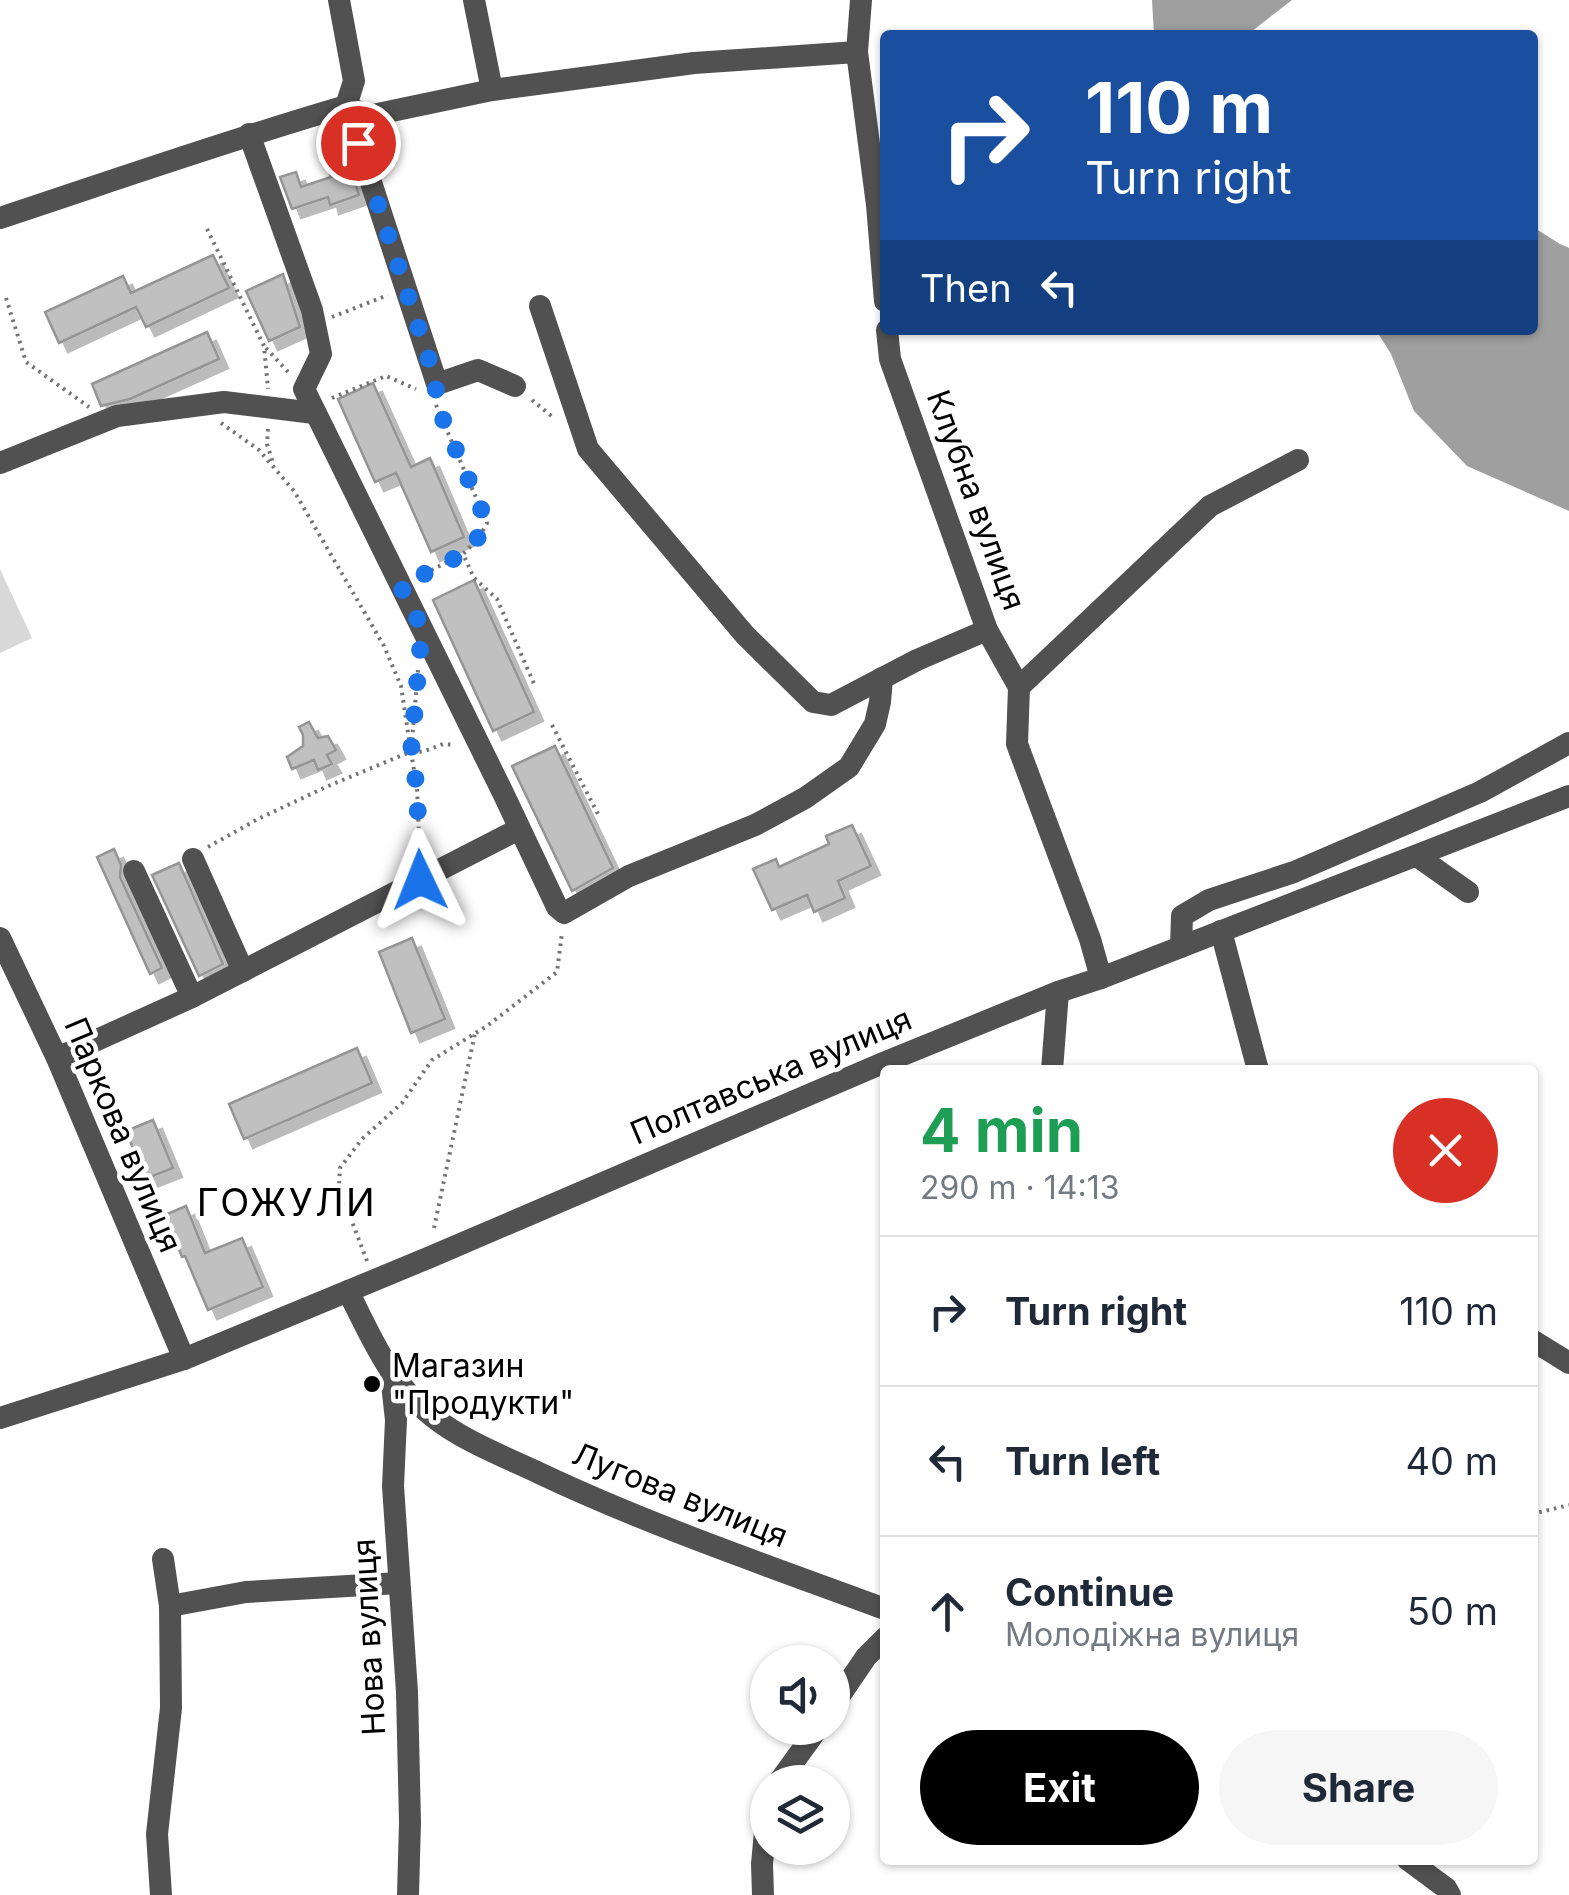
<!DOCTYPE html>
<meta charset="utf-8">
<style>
:root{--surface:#fff;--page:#f6f6f7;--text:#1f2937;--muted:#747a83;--line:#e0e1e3;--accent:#000}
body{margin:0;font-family:Inter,sans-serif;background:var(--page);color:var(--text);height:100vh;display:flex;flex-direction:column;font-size:38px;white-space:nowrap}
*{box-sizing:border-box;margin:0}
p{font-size:32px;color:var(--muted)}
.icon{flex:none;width:55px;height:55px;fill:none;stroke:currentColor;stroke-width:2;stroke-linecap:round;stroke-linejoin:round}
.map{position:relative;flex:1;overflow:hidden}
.panel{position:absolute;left:880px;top:1065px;width:658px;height:800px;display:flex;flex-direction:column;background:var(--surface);border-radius:10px;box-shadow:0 2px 8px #0004}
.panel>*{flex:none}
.hud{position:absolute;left:880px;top:30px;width:658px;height:305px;border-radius:10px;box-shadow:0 2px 8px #0004;background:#1a4fa0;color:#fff;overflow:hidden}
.controls{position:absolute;left:750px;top:1645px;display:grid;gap:20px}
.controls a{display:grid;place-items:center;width:100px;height:100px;border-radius:50%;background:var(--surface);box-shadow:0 2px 8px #0004;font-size:50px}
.pin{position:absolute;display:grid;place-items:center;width:85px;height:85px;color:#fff;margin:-42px;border:5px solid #fff;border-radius:50%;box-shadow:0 2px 10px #0007}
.me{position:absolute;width:110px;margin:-55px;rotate:358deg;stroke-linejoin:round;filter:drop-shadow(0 0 8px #0008)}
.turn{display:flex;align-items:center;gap:35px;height:210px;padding:0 40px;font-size:45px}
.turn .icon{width:130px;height:130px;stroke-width:2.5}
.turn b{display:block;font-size:70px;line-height:85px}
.then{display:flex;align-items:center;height:95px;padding:0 40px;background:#0003;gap:20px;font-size:38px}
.round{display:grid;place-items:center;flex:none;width:105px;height:105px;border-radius:52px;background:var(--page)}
.overview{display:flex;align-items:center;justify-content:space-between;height:170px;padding:0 40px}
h1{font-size:60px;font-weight:700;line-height:75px;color:#1e9e55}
.cta{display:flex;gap:20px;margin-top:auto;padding:20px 40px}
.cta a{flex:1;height:115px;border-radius:60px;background:var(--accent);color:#fff;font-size:40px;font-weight:700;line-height:115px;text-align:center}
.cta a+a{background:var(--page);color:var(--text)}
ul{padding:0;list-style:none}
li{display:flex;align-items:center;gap:30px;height:150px;padding:0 40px;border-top:2px solid var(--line)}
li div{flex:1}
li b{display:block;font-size:38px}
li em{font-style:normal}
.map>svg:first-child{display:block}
.green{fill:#d8d8d8}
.water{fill:#9f9f9f}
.building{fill:#c0c0c0;stroke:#959595;stroke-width:2.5;filter:url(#shadow)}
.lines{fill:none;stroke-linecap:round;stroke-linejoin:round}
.path{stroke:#737373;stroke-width:4;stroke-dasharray:2.5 5;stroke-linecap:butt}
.minor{stroke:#515151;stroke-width:22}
.route{stroke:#1a73e8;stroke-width:18;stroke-dasharray:0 32.4}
.poi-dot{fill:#000;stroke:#fff;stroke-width:4}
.labels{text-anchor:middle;stroke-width:9;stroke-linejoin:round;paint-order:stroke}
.street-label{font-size:32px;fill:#000;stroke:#fff}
.poi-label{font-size:32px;fill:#000;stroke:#fff;text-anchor:start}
.quarter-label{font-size:38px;letter-spacing:2.5px;fill:#000;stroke:#fff}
</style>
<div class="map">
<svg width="1569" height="1895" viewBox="0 0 1569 1895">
<defs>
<filter id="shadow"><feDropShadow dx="9" dy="9" stdDeviation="0" flood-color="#0004"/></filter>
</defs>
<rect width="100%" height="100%" fill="#fff"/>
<polygon class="green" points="0,569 32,638 0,653"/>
<g class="water">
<polygon points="1152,0 1292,0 1247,35 1154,35"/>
<polygon points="1533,227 1560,244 1569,248 1569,511 1467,466 1414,411 1391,354 1376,330 1532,330"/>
</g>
<g class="building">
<polygon points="349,164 359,195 330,205 328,197 292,209 280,177 296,172 301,187 331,177 329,171"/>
<polygon points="213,255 229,288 146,327 136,307 59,343 45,312 123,276 131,293"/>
<polygon points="283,274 300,327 269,341 246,291"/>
<polygon points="207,332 219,359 130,399 101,406 92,384"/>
<polygon points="373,383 411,467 430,458 464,537 431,552 396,473 375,482 338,399"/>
<polygon points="474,580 534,712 493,731 433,600"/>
<polygon points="309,722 318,738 328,736 336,750 327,755 332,764 318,770 314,760 292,769 287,757 303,746 303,735 299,727"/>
<polygon points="555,746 613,868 572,891 512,766"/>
<polygon points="852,825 871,866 838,881 845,898 814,912 807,895 772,910 753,869 776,859 779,867 829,844 826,836"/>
<polygon points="114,849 121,865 120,877 162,968 150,974 97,857"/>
<polygon points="179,863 223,964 199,976 152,875"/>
<polygon points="412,938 445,1019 411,1033 379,952"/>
<polygon points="357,1048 372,1083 244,1139 229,1104"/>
<polygon points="153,1120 173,1168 145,1179 126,1131"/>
<polygon points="186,1206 205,1253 242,1238 263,1287 208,1310 185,1256 182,1257 165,1215"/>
</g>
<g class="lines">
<g class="path">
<polyline points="207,229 264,346 268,389"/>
<polyline points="6,298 26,362 89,407"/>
<polyline points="332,317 388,295"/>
<polyline points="266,348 290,374"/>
<polyline points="332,398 386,376 416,389"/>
<polyline points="532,400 555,419"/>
<polyline points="436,405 487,523 479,538 463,554 474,578 497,599 535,686"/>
<polyline points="221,423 259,450 294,491 384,646 401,686 411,752"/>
<polyline points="268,429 267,444 273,463"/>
<polyline points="418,577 463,554"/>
<polyline points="418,670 411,752 417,788 420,860"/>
<polyline points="552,725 600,818"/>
<polyline points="208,847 258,819 326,787 405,754 425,751 443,744 455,745"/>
<polyline points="434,1228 475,1033"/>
<polyline points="367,1261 339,1187 340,1168 362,1139 402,1103 432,1060 487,1026 557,972 562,933"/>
<polyline points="1532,1514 1569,1505"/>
</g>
<g class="minor">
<polyline points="339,0 354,81 346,106"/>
<polyline points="861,0 857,52 877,205 885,301"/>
<polyline points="492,90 694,63 857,52"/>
<polyline points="346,106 437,384 478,370 515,386"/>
<polyline points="346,106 368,116 492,90 474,0"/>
<polyline points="249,134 312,310 321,354 304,389 504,795 557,907 564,913 629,876 755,825 805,798 849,767 875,724 880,702 882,678"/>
<path d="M0 218C115 180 229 140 346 106"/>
<polyline points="540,306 588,449 745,635 813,702 831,705 917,660 987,630"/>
<polyline points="887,330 890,359 987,630 1019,687 1017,744 1090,939 1101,978"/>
<polyline points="0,463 117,416 224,402 314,413"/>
<polyline points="1019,687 1210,506 1298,460"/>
<polyline points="1417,856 1468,892"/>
<polyline points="193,859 243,971"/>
<polyline points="134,871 192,997"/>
<polyline points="1221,931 1258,1070"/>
<polyline points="0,938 57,1058 184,1359"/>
<polyline points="1181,947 1182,916 1209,900 1294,872 1480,792 1569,743"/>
<polyline points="57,1058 192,997 519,829"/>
<polyline points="1052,1070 1058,992"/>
<path d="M348 1291C371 1337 390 1383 432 1416 463 1441 503 1456 539 1473 651 1526 769 1566 885 1609"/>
<polyline points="1532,1340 1569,1363"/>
<polyline points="391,1375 396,1420 393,1486 407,1692 410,1822 408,1895"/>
<polyline points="0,1418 184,1359 428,1258 883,1063 1058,992 1101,978 1569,796"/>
<polyline points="170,1606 246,1592 399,1583"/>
<polyline points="832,1707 866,1657 885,1638"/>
<polyline points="779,1782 818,1728"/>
<polyline points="1408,1860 1446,1888 1450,1895"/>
<polyline points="161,1895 157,1834 171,1708 170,1606 163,1559"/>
<polyline points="763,1895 762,1864 768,1799"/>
</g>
</g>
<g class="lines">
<path class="route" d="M358 143 437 384 434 398 487 523C469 559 435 568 400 585L422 628 411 752 417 788 420 880"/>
</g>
<circle class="poi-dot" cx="372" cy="1384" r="10"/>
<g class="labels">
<g class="street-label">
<text transform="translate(976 500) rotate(70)" y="11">Клубна вулиця</text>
<text transform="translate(771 1076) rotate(-23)" y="11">Полтавська вулиця</text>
<text transform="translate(123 1135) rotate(67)" y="11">Паркова вулиця</text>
<text transform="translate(680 1495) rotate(22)" y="11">Лугова вулиця</text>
<text transform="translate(369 1637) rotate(-93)" y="11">Нова вулиця</text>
</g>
<g class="poi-label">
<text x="392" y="1377">Магазин<tspan x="392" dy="37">"Продукти"</tspan></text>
</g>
<g class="quarter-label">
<text x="287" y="1216">ГОЖУЛИ</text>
</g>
</g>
</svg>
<div class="controls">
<a><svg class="icon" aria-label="sound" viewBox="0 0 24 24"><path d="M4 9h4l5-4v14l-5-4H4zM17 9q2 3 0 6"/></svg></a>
<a><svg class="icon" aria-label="layers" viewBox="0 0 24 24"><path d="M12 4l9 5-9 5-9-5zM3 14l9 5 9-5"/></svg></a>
</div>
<div class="pin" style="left:358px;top:143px;background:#d93025"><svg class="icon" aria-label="arrive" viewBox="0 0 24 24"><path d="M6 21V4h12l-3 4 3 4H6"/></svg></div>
<svg class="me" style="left:420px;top:880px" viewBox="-20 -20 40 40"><path d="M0-17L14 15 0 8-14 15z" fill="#1a73e8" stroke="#fff" stroke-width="4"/></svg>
<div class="hud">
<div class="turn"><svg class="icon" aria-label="right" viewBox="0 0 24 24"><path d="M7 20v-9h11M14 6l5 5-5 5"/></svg><div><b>110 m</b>Turn right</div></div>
<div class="then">Then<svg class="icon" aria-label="left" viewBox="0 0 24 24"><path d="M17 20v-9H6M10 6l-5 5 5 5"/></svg></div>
</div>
<section class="panel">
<div class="overview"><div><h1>4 min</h1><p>290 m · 14:13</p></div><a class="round" style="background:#d93025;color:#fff"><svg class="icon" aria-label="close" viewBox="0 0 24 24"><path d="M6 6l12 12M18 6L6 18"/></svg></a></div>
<ul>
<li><svg class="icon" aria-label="right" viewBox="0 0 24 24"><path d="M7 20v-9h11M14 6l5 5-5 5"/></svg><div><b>Turn right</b></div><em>110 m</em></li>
<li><svg class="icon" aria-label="left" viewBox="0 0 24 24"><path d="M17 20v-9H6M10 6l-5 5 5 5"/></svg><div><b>Turn left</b></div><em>40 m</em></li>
<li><svg class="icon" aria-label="ahead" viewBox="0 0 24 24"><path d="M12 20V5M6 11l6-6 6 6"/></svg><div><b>Continue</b><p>Молодіжна вулиця</p></div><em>50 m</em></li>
</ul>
<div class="cta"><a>Exit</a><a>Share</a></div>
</section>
</div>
